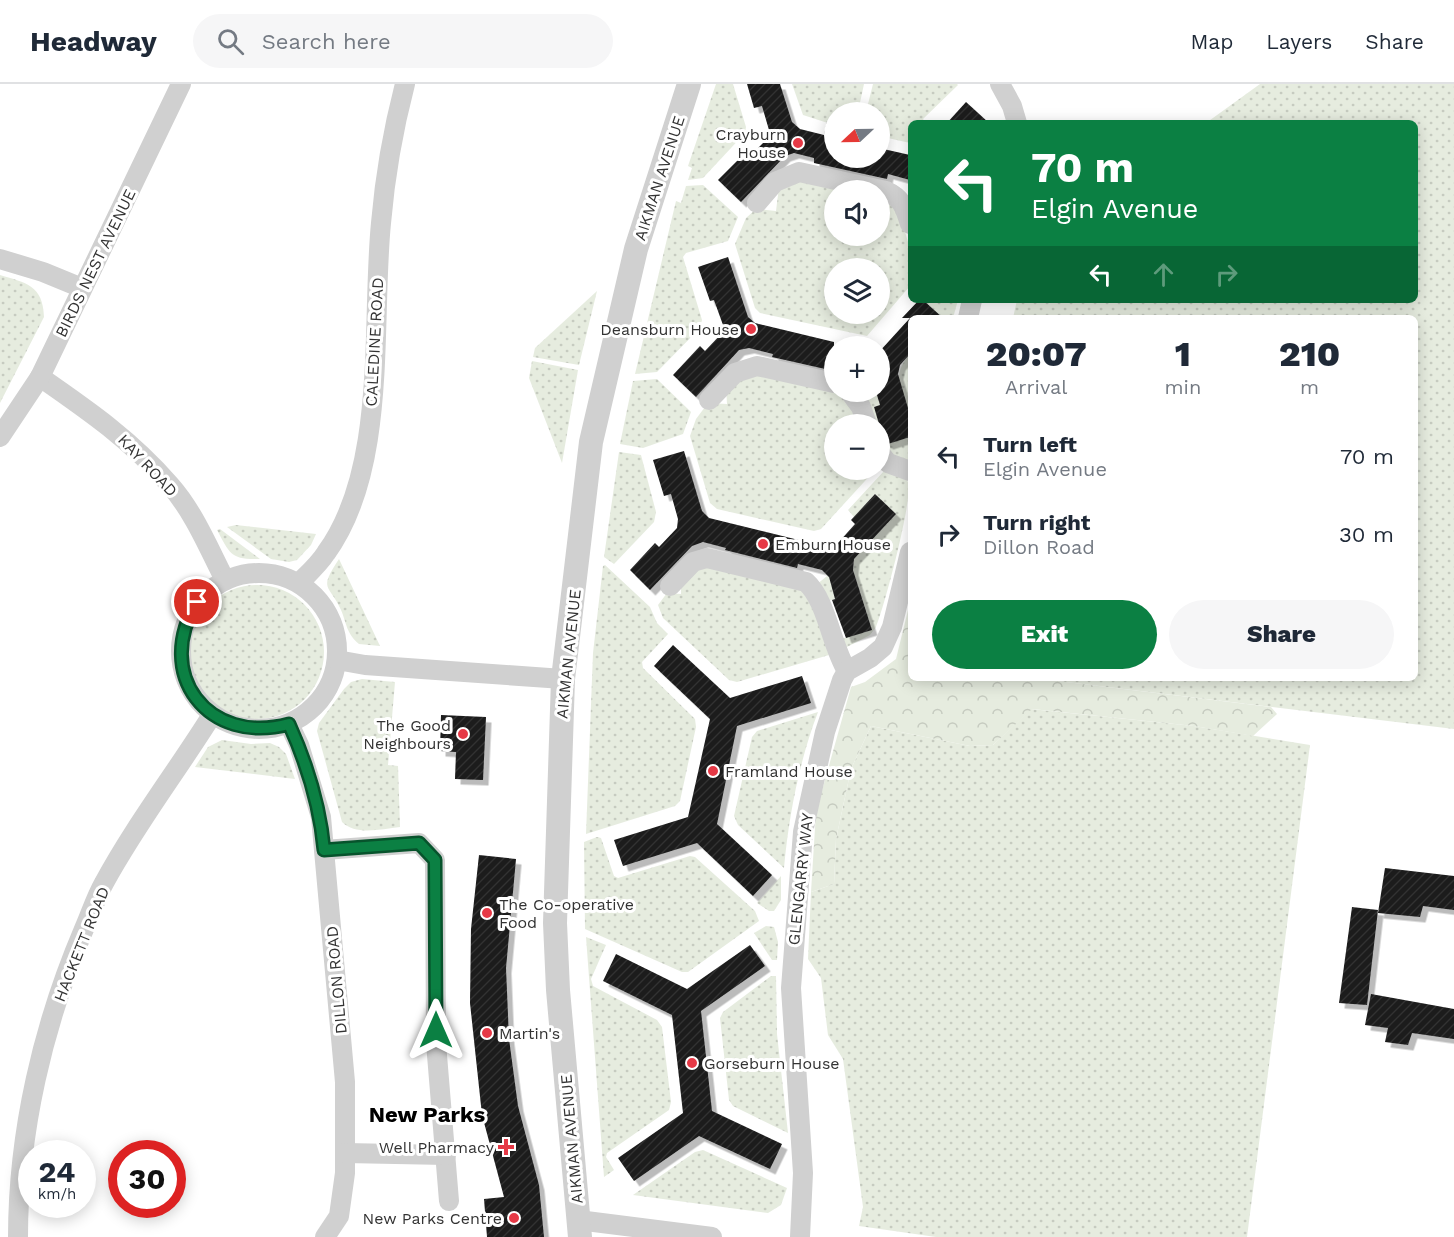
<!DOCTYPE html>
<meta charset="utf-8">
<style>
:root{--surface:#fff;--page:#f6f6f7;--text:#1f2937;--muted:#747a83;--line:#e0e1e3;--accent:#0b8043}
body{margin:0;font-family:"Work Sans",sans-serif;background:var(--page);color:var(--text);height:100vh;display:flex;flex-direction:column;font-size:22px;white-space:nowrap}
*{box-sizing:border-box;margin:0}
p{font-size:20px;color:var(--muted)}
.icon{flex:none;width:33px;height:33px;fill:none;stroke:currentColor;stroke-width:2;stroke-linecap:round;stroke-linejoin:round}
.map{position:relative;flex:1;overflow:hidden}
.sheet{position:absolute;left:908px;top:231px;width:510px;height:366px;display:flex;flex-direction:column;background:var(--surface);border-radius:9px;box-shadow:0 3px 15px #0003}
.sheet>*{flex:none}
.guide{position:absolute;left:908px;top:36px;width:510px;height:183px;border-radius:9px;box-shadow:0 3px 15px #0003;background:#0b8043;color:#fff;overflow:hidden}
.needle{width:39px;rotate:248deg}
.controls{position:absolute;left:824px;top:18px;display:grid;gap:12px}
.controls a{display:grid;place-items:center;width:66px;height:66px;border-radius:50%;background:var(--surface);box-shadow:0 3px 15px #0003;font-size:30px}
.speed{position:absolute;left:18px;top:1056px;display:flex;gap:12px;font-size:30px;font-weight:700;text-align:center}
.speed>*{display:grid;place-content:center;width:78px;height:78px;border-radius:50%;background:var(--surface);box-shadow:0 3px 15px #0003;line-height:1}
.speed small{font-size:15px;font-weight:400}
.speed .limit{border:9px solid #d22;background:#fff;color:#111}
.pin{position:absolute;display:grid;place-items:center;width:51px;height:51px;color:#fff;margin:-26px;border:3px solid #fff;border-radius:50%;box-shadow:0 2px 6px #0007}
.me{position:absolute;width:66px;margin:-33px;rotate:0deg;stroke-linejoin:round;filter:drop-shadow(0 0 4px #0008)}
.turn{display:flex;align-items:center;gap:21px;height:126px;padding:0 24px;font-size:27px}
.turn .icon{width:78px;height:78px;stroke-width:2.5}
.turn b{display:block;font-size:42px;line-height:51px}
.lanes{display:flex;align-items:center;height:57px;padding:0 24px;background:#0003;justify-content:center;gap:30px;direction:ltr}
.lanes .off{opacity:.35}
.eta{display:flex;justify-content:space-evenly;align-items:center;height:102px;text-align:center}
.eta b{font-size:36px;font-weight:800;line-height:42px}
.primary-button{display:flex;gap:12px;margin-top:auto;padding:12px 24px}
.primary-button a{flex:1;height:69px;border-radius:36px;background:var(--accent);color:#fff;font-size:24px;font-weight:800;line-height:69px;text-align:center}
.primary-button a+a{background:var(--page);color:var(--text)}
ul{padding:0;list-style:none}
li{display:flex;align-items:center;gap:18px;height:78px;padding:0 24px}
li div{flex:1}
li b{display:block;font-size:22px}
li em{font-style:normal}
header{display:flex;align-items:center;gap:36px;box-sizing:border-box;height:84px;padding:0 30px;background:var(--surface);border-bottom:2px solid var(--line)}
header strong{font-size:28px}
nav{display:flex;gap:33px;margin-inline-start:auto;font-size:21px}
.search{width:420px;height:54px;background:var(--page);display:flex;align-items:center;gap:15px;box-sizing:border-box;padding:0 21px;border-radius:33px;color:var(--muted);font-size:22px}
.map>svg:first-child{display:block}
.grass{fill:url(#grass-dots);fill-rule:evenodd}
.forest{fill:url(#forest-crowns)}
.building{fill:url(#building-hatch);filter:url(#shadow)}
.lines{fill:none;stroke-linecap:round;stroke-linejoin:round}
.minor{stroke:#d0d0d0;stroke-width:20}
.tertiary{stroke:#d0d0d0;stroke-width:24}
.route-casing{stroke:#07532c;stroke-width:15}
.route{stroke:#0b8043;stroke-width:10}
.poi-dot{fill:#e63946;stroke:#fff;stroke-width:2}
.labels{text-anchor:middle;stroke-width:6;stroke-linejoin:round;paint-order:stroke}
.poi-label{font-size:16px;fill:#333;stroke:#fff;text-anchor:end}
.street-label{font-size:16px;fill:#333;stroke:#fff}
.district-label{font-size:22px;font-weight:bold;fill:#000;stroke:#fff}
</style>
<header>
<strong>Headway</strong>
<div class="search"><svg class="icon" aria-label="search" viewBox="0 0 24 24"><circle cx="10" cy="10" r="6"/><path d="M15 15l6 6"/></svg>Search here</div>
<nav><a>Map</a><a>Layers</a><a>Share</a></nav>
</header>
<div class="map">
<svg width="1454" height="1153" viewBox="0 0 1454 1153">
<defs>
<pattern id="grass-dots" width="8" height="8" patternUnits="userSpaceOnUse" patternTransform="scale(1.5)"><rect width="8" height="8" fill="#e6ecdf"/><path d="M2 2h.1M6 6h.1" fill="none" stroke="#c6cbc0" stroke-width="1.8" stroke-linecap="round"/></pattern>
<pattern id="forest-crowns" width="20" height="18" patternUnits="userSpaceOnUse" patternTransform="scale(1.5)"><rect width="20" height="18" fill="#e6ecdf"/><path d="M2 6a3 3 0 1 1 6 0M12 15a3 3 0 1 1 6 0" fill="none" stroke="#c6cbc0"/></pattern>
<pattern id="building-hatch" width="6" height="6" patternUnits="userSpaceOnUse" patternTransform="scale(1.5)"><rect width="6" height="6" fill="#1a1a1a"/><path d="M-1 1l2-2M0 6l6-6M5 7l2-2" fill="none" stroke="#333"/></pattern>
<filter id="shadow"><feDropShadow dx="5.5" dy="5.5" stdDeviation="0" flood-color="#0004"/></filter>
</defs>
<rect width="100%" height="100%" fill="#fff"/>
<g class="grass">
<polygon points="716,0 733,0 746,43 745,49 703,94 688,96 692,84 688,82"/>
<polygon points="792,0 864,0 858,28 834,28 834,41 803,31"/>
<polygon points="873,0 957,0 958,1 923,35 926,39 910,39 910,59 879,52 879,28 866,28"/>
<polygon points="1260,0 1454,0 1454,645 1033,594 1414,594 1414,234 1013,234 1017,216 1414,216 1414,39 1206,39"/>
<path d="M793 96 851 106H834V152H879V113L899 127 910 165V202L867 252 760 229 755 224 735 160 746 134 756 125 776 127 779 103ZM834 184H879V230H834Z"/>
<polygon points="703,101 738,133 728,157 686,169 683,173 702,236 700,244 657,288 635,290 676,117 681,119 686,102"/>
<path d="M0 191C26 199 43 201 44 233L0 319Z"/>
<polygon points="597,207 579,281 533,273 535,264"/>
<polygon points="923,216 958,216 953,234 943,234"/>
<path d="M910 270V331C902 306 890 292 910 270Z"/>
<polygon points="532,277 578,286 562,379 529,294"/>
<polygon points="758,289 843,310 859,340 834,340 834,386 875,386 821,445 814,447 717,425 710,419 690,352 696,335 708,319 727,320 726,303"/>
<polygon points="657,295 691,328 683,350 643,364 620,360 633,297"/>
<path d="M860 308H876L880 321 874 323 885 360 910 353V378C887 369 879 368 879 340H873Z"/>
<polygon points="619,368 641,371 656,428 654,438 614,480 604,473"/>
<path d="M884 387C892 387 904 390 908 398 914 411 884 525 876 543L870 551 845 564 838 558 816 501 827 492 829 493 835 515 828 517 841 555 872 546 853 486 854 475 896 430 875 410 854 433 848 426Z"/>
<polygon points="236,441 316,450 311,461 297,476 289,478 271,475 227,443"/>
<path d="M220 445 260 475C231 476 230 470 217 446Z"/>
<path d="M339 475 380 562 359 560C346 549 347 540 341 526 329 499 318 507 339 475Z"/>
<polygon points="707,479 801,505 813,524 829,571 737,598 729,596 663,534 658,521 667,509 681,510 681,495"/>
<polygon points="605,481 650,523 657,539 668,550 642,578 643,584 695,635 696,643 680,717 675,722 586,750 593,569 603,482"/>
<circle cx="257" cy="568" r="67"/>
<path d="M362 595 395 598 388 681 398 682 400 743C381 745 356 752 342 738L317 647 319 639 344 605 351 598Z"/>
<polygon points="1031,625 1194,642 1310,661 1247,1153 936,1153 859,1142 863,1123 843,975 828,951 821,894 808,875 811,808 834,800 836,755 851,685 871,642 970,662 993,661"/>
<path d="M818 628C799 678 789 731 784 784L738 741 734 732 752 653 757 647Z"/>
<polygon points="222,656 251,660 270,659 279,663 286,670 295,695 195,683 208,663"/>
<polygon points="597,753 601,754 614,792 618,794 690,772 695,773 755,827 759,837 688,888 682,888 585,845 584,758"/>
<polygon points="781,792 781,816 774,827 769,827 757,819"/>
<polygon points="766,842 774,843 778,858 777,876 772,876 754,849"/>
<polygon points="586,853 606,861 591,895 593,902 657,936 662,943 671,1018 669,1026 607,1069 606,1073 614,1086 604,1093"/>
<polygon points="771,892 776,892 777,950 788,1049 733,1022 729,1016 720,934 723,928"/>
<polygon points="703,1066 787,1104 781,1121 768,1129 633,1111 695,1068"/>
</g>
<polygon class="forest" points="910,518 910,594 1033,594 1271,623 1277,630 1253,652 1194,642 1032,625 993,661 970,662 871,642 851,685 836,755 834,800 811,808 816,728 851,603 865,598 896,575"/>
<g class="building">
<polygon points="747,0 780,0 792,38 800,45 824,51 827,37 834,38 834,74 879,74 879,64 910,71 910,96 888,90 887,95 814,79 814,74 794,69 785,72 741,118 718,96 746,68 750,72 767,55 769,46 762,22 754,24"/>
<polygon points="966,18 989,39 947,39"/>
<polygon points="728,173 748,233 755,239 834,258 834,287 772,273 773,270 749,264 739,266 696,313 673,291 700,262 705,267 722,249 723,241 714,216 710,217 698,183"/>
<polygon points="919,216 923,216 943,234 910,234 910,270 900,281 898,290 910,331 910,353 888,360 884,357 874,323 880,321 876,308 879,308 879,268 910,234 902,234"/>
<polygon points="684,367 702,427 709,434 827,463 838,459 855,440 851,436 875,410 896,430 854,475 853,486 872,546 846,554 832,516 835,515 829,493 822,486 798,480 797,484 725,466 726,464 703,458 692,462 650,506 630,486 655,459 659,463 677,444 678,435 671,410 664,412 653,376"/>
<polygon points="673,561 730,614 802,592 811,619 737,642 717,740 772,791 753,812 697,759 623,782 614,756 688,733 710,635 654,582"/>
<polygon points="441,631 486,633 483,696 455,695 456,668 440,667"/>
<polygon points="479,771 516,775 506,884 509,955 518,1022 539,1101 544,1153 487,1153 484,1115 504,1113 482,1031 470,919 471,845"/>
<polygon points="1385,784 1454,792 1454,826 1423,822 1420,833 1378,829"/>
<polygon points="1352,823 1378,826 1367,921 1339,919"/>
<polygon points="750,861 765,882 701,927 712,1027 782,1060 770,1085 699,1052 634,1097 618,1074 683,1029 672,931 603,897 616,870 687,905"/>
<polygon points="1371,910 1454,925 1454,955 1412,949 1408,961 1385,958 1388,944 1365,941"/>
</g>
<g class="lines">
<g class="minor">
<polyline points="1000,0 1012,22 1017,39"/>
<path d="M757 119 775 98 799 88 886 107C902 114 905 124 910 140"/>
<polyline points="0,175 43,188 82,204"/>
<polyline points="968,234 972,216"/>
<path d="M40 293C89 327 131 356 170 401 194 428 209 465 225 496"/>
<polyline points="850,308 861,323 867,340"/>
<polyline points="709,316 735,289 757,282 834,299"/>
<polyline points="0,353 40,293 181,0"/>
<polyline points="879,368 888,379 910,387"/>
<circle cx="259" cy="567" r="78"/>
<path d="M299 499C308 490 319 480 326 469 388 384 371 241 381 139 385 92 393 46 405 0"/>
<path d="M670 502 693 478 707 474 806 498C827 517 831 561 847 587"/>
<polyline points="337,576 365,581 563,595"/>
<polyline points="289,640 299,661 321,733 345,998 345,1089 339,1132 325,1153"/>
<polyline points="324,766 419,759 435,776 436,959 449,1117"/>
<polyline points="345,1069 446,1071"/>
<polyline points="578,1136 712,1153"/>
<path d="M18 1153C18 1048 43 941 84 845 91 829 96 813 104 799 136 740 177 687 212 631"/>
<polyline points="800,1153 803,1089 791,904 803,748 825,648 842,596 847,587 870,574 883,563 892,543 910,468"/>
</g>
<polyline class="tertiary" points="580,1153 558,906 555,839 563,595 591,358 636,165 689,0"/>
</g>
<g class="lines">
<g class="route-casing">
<path id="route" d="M197 518C153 590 208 662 289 640 307 680 320 722 324 766L419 759 435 776 436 946"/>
</g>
<use href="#route" class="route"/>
</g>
<g class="poi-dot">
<circle cx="798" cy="59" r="6"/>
<circle cx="751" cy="245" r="6"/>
<circle cx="763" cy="460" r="6"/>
<circle cx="463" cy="650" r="6"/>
<circle cx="713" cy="687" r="6"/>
<circle cx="487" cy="829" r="6"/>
<circle cx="487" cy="949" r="6"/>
<circle cx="692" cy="979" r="6"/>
<path d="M503 1054h6v6h6v6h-6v6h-6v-6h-6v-6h6z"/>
<circle cx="514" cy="1134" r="6"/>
</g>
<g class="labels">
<g class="poi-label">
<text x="786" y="56">Crayburn<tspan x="786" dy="18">House</tspan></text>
<text x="739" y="251">Deansburn House</text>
<text x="775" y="466" text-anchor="start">Emburn House</text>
<text x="451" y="647">The Good<tspan x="451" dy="18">Neighbours</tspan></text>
<text x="725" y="693" text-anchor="start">Framland House</text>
<text x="499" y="826" text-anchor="start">The Co-operative<tspan x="499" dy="18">Food</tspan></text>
<text x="499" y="955" text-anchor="start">Martin's</text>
<text x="704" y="985" text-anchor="start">Gorseburn House</text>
<text x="494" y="1069">Well Pharmacy</text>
<text x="502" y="1140">New Parks Centre</text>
</g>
<g class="street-label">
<text transform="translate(659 94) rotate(-72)" y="6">AIKMAN AVENUE</text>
<text transform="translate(95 179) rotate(-64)" y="6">BIRDS NEST AVENUE</text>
<text transform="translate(374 258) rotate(-87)" y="6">CALEDINE ROAD</text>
<text transform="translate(148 381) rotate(47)" y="6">KAY ROAD</text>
<text transform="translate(568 570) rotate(-84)" y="6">AIKMAN AVENUE</text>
<text transform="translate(800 795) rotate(-84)" y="6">GLENGARRY WAY</text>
<text transform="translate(81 860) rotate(-68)" y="6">HACKETT ROAD</text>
<text transform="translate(336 896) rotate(-95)" y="6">DILLON ROAD</text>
<text transform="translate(571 1055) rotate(-95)" y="6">AIKMAN AVENUE</text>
</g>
<g class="district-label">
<text x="427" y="1038">New Parks</text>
</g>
</g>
</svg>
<div class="controls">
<a><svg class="needle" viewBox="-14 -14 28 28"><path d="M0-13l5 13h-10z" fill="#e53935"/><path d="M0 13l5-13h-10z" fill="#747a83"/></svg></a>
<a><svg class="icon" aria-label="sound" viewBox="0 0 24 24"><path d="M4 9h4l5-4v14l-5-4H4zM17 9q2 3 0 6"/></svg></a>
<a><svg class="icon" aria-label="layers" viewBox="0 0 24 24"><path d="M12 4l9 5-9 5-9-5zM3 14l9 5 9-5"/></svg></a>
<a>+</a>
<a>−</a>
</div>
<div class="speed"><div>24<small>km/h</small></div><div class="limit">30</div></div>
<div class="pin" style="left:197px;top:518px;background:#d93025"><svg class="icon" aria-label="arrive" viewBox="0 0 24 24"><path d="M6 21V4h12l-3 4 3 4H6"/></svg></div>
<svg class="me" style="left:436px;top:946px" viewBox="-20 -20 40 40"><path d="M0-17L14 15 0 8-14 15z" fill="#0b8043" stroke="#fff" stroke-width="4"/></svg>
<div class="guide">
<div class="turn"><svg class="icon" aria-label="left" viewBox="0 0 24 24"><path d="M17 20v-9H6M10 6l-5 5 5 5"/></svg><div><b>70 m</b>Elgin Avenue</div></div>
<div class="lanes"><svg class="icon" aria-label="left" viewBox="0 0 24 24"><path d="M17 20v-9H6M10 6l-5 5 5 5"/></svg><svg class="icon off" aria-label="ahead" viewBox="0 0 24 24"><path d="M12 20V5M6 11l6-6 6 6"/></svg><svg class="icon off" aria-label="right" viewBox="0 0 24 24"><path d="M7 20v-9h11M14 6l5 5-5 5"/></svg></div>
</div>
<section class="sheet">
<div class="eta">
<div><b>20:07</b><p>Arrival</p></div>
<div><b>1</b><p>min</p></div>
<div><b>210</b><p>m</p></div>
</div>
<ul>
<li><svg class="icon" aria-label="left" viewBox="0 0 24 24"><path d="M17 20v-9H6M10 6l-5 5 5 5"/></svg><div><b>Turn left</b><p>Elgin Avenue</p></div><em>70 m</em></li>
<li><svg class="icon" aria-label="right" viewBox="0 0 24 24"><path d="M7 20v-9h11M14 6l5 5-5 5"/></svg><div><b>Turn right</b><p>Dillon Road</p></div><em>30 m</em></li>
</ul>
<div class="primary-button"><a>Exit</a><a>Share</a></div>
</section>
</div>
